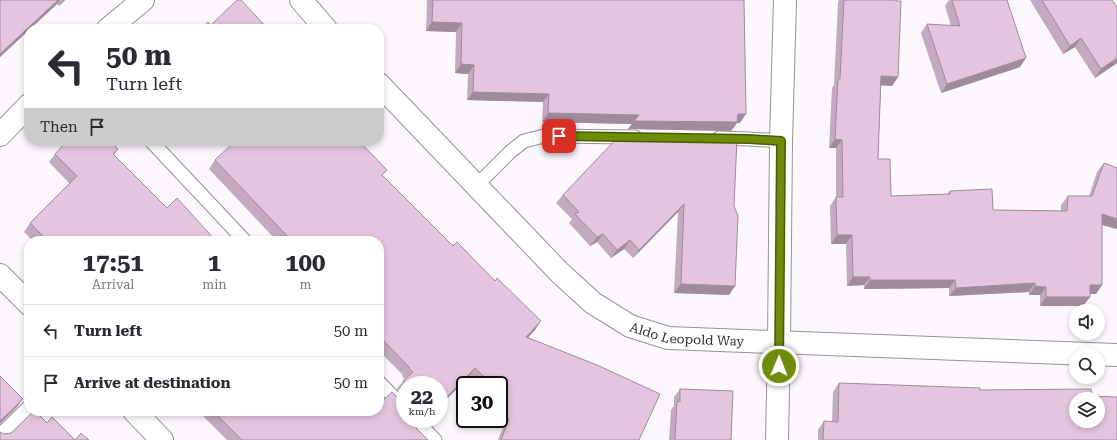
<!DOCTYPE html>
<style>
:root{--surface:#fff;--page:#f7f7f7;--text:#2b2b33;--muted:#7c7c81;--line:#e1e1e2}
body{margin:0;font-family:"Roboto Serif",serif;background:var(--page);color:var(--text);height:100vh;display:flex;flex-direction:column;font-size:15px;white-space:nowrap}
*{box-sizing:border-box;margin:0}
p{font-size:13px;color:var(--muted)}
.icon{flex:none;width:22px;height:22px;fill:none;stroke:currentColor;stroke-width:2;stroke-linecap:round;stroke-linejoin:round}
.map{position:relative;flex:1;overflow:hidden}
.sheet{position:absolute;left:24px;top:236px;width:360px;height:180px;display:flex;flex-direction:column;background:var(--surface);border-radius:16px;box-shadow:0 2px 6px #0003}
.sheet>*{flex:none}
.banner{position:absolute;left:24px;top:24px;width:360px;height:122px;border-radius:16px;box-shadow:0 2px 6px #0003;background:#fff;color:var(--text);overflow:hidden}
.fabs{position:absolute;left:1069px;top:304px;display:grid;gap:8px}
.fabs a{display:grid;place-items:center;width:36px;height:36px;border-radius:50%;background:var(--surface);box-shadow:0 2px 6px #0003;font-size:20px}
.speed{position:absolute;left:396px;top:376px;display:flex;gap:8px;font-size:20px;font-weight:700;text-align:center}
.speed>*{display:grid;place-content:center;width:52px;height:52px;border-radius:50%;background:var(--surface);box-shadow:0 2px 6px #0003;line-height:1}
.speed small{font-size:10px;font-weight:400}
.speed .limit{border:2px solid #111;border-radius:6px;background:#fff;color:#111}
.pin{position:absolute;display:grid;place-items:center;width:34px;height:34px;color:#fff;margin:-17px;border-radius:8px;box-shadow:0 2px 6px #0006}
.me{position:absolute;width:44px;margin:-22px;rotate:1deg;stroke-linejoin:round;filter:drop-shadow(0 0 3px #0008)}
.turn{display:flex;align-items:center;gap:14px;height:84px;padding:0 16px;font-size:18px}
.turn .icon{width:52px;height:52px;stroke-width:2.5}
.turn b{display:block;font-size:28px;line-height:34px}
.then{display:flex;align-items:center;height:38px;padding:0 16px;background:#0003;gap:8px;font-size:15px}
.eta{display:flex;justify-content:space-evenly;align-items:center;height:68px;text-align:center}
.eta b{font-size:24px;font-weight:700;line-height:28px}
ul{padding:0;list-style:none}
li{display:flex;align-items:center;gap:12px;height:52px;padding:0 16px;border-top:1px solid var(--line)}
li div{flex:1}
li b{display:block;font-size:15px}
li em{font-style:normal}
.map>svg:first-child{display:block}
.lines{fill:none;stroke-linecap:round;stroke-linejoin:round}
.lane-casing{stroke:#969298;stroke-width:15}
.street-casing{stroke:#969298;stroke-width:24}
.lane{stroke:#fff;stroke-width:13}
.street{stroke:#fff;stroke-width:22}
.wall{fill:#c3aabe}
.shaded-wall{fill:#9f8b9b}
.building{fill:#e3c6dd;stroke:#9f8b9b;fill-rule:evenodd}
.route-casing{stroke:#485b05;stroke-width:10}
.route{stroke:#6f8c08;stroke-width:7}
.labels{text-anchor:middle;stroke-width:4;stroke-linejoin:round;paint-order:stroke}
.street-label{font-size:13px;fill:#2e2d2f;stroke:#fff}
</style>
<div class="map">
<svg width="1117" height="440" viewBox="0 0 1117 440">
<rect width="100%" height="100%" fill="#fbf7fd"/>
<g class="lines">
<g class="lane-casing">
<g id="lane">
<polyline points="719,138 749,139 781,141"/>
<polyline points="151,141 245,241"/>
<polyline points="476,186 510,152 524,141 544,136 635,137"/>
<polyline points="379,382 405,409"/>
<polyline points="415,419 435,440"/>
<polyline points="0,435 29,407"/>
</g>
</g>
<g class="street-casing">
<g id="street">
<polyline points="301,0 326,29"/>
<polyline points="108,29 143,0"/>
<path id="s1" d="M379 84 560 273 593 303 630 326 668 338 1117 355"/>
<polyline points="0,135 29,105"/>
<polyline points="0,275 29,304"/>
<polyline points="134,411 162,440"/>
<polyline points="777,440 779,342 781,141 785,0"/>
</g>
</g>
<use href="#lane" class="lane"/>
<use href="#street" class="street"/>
</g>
<g class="wall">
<polygon points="0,0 65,0 59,6 57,4 30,29 29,29 29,30 0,57"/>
<polygon points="427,0 744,0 740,123 737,123 731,131 628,129 632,124 542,122 543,102 467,100 468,74 455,73 456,32 426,31"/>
<polygon points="839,0 896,0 898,77 892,86 881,85 878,159 891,196 947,194 950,191 993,210 1061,211 1061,205 1068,196 1089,196 1097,172 1104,163 1117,168 1117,229 1102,225 1102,285 1096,294 1090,294 1090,297 1083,306 1040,306 1040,295 1029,295 1029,292 949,296 949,288 864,289 864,285 847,286 846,244 831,244 830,206 836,197 836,148 829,148 832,88 834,85 838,2"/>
<polygon points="949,0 1007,0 1020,67 941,93 921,33 927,24 951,26 945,6"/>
<polygon points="1030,0 1112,0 1117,7 1117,63 1095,78 1075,47 1063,54"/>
<polygon points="737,138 729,295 674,293 678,212 633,258 624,249 611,258 597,242 590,246 569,223 572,219 556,203 563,195"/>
<polygon points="118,149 114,155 167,208 216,241 33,241 24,232 30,223 70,184 49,162 55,154"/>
<polygon points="215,160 383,176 535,330 528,338 639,440 498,440 503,428 494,424 495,419 499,419 499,410 500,407 499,406 499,385 478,385 469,376 439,407 439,385 405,385 405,398 397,389 405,379 402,376 403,375 379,351 379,241 277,241 209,169"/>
<polygon points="839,383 980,390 1092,396 1117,440 818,440 818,430 824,421 832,422 833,392"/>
<polygon points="680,389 731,440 669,440 671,410 674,405 674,397"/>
<polygon points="198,411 379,411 417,429 428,440 227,440"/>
</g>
<g class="shaded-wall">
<polygon points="58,0 60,0 57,4 30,29 29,29 29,30 0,57 0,54"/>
<polygon points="63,0 65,0 59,6"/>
<polygon points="432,22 462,23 456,32 426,31"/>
<polygon points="1081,38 1075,47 1063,54 1070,46"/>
<polygon points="1026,58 1020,67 941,93 947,84"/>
<polygon points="1117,58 1117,63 1095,78 1101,69"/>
<polygon points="461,64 474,65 468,74 455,73"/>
<polygon points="881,76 898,77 892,86 875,85"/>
<polygon points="473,92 549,94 543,102 467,100"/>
<polygon points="548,113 738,114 746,114 740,123 737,123 731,131 628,129 632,124 542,122"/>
<polygon points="835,139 842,140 836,148 829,148"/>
<polygon points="684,204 678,212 633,258 639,250"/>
<polygon points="1102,214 1117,219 1117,229 1096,223"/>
<polygon points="603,234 597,242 590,246 597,237"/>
<polygon points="837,235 852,235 846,244 831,244"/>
<polygon points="630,240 624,249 611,258 617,250"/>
<polygon points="853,277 870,277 864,285 847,286"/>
<polygon points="870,280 955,280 949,288 864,289"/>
<polygon points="1035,283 1029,292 949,296 956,288"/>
<polygon points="681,284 735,286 729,295 674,293"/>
<polygon points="1090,285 1102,285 1096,294 1084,294"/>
<polygon points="1035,286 1046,287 1040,295 1029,295"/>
<polygon points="1046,297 1090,297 1083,306 1040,306"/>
<polygon points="541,321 535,330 520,346 526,337"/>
<polygon points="475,368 469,376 439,407 439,405"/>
<polygon points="23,399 17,407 0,424 0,421"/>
<polygon points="500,415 509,419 503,428 494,424 497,419 499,419"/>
</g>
<g class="building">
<polygon points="0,0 58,0 0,54"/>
<polygon points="237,0 241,0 268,29 201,29 208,22 211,25"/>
<polygon points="433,0 744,0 746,114 738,114 737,122 634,121 639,115 548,113 549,94 473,92 474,65 461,64 462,23 432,22"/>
<polygon points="844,0 896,0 896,1 901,1 898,77 881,76 878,159 890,159 891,196 950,194 950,191 992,189 993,210 1067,211 1068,196 1092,196 1104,163 1117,168 1117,219 1102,214 1102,285 1090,285 1090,297 1046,297 1046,287 1035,286 1035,283 956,288 955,280 870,280 870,277 853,277 852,235 837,235 836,197 843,197 842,140 835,139 838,79 840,79"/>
<polygon points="952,0 1007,0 1026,58 947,84 927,24 960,26"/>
<polygon points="1042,0 1112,0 1117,7 1117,58 1101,69 1081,38 1070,46"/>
<polygon points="619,136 737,138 734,206 738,216 735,286 681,284 684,204 639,250 630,240 617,250 603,234 597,237 575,214 579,212 563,195"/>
<polygon points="67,141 110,141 118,149 113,154 167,208 177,198 216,241 48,241 30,223 77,176 55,154"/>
<polygon points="235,141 359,141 387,170 382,175 453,246 457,242 495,281 497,278 541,321 526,337 597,365 660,394 639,440 501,440 509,419 500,415 506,398 499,391 499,385 493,385 475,368 439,405 439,385 407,385 403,381 413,372 409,368 409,367 379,336 379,241 292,241 215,160"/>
<polygon points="0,376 23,399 0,421"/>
<path d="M839 383 980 388V390L1091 389 1092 396 1117 397V440H823L824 421 838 422ZM1076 399H1098V421H1076Z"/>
<polygon points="680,389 733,391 731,440 675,440 677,401 680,402"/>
<polygon points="392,392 405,405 405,419 418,419 422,422 416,428 428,440 242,440 213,411 379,411 379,404"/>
<polygon points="34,411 35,411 47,423 52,417 75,440 81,433 89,440 0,440 0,432 4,434 11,433"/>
</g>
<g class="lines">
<g class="route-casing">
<polyline id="route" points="559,136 749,139 781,141 779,366"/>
</g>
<use href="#route" class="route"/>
</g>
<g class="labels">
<g class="street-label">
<text dy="5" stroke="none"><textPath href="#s1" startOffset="408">Aldo Leopold Way</textPath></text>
</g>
</g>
</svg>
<div class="fabs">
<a><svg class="icon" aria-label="sound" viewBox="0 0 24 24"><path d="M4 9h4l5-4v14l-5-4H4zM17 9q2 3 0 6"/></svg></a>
<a><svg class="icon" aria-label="search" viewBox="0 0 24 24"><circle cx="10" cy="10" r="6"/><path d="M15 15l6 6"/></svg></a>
<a><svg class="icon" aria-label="layers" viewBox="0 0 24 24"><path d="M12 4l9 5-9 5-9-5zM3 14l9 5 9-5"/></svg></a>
</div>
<div class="speed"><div>22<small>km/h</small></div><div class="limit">30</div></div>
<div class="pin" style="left:559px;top:136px;background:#d93025"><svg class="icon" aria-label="arrive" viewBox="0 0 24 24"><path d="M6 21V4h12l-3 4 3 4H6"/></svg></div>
<svg class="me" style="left:779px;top:366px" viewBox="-20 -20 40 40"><circle r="17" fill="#6f8c08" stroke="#fff" stroke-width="3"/><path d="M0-11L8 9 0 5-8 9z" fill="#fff"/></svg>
<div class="banner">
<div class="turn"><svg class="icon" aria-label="left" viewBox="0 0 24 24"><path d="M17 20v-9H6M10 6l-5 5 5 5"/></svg><div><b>50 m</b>Turn left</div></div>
<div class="then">Then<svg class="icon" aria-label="arrive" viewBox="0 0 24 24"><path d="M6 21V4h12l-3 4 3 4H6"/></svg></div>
</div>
<section class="sheet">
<div class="eta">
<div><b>17:51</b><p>Arrival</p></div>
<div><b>1</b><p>min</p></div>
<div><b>100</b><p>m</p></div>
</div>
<ul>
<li><svg class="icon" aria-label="left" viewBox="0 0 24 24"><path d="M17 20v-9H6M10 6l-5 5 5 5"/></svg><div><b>Turn left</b></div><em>50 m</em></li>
<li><svg class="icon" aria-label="arrive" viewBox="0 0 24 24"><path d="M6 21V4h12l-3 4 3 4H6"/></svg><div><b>Arrive at destination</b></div><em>50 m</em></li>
</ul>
</section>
</div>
